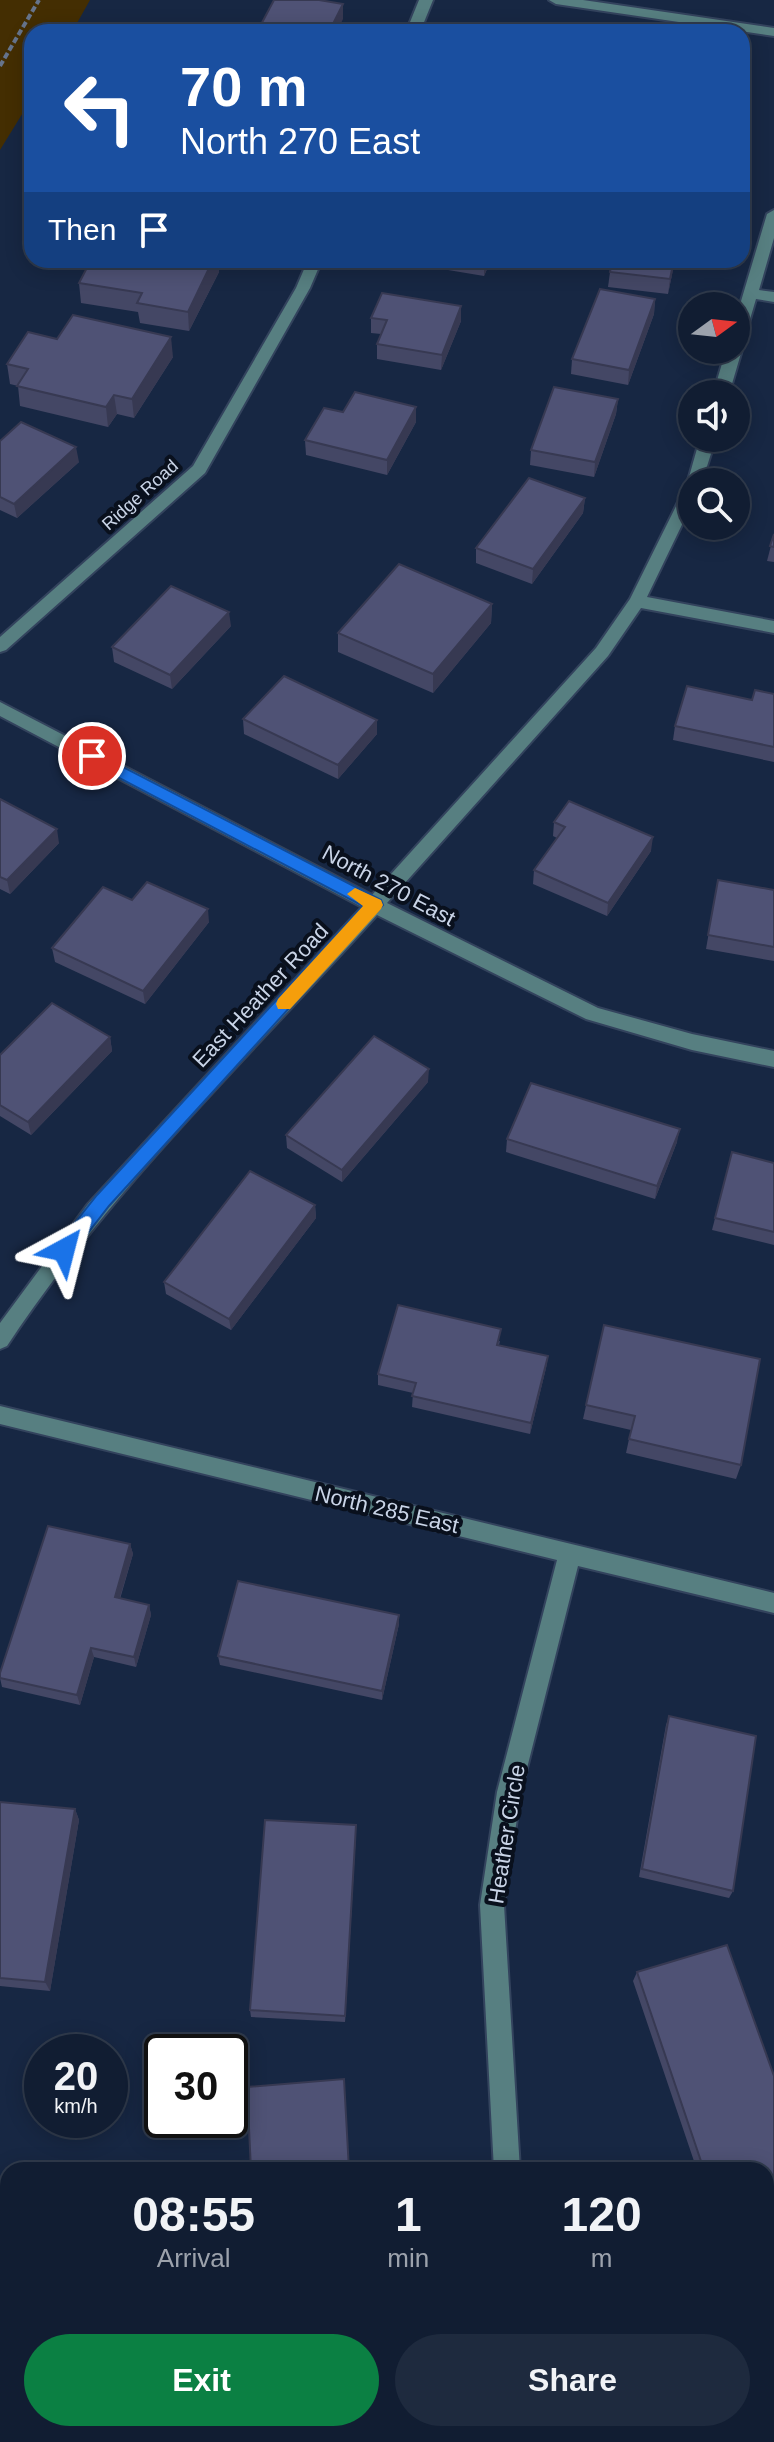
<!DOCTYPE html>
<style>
:root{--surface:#111d32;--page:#1e2a3e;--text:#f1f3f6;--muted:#9ca2ac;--line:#303b4d;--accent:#0b8043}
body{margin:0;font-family:Helvetica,sans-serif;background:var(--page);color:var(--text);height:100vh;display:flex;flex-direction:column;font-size:30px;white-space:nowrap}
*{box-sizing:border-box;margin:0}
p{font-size:26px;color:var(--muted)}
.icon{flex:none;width:44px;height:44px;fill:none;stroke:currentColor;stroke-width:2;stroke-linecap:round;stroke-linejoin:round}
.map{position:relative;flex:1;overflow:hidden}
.panel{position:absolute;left:0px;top:2162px;width:774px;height:280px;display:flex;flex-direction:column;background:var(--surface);border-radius:24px 24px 0 0;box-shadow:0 4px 20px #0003,0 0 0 2px var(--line)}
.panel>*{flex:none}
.hud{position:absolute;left:24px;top:24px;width:726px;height:244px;border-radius:24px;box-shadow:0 4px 20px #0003,0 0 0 2px var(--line);background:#1a4fa0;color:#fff;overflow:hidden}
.needle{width:52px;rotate:75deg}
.buttons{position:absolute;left:678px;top:292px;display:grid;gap:16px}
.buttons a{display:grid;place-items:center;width:72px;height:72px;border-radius:50%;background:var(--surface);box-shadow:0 4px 20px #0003,0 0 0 2px var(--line);font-size:40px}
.speed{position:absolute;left:24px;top:2034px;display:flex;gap:16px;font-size:40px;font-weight:700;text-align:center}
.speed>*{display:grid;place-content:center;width:104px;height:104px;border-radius:50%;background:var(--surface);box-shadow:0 4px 20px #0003,0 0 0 2px var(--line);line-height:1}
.speed small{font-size:20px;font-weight:400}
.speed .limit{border:4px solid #111;border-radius:12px;background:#fff;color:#111}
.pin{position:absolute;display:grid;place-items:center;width:68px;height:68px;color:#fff;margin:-34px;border:4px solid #fff;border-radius:50%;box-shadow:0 2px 8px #0007}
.me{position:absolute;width:88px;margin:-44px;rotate:38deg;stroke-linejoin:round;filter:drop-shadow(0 0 6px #0008)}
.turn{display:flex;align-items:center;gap:28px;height:168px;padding:0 24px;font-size:36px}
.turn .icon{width:104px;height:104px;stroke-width:2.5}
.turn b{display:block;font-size:56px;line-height:68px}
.then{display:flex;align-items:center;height:76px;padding:0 24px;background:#0003;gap:16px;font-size:30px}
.eta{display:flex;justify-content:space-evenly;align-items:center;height:136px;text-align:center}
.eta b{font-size:48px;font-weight:700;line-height:56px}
.cta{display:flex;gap:16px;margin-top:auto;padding:16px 24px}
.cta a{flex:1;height:92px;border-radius:48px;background:var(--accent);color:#fff;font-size:32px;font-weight:700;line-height:92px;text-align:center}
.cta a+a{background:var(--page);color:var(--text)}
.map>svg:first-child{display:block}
.green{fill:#442e02}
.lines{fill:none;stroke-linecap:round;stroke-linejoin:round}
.minor-casing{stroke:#33435d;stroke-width:4}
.path{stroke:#66748c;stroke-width:4;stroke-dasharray:6 3;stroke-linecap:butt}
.minor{fill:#577f81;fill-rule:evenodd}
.wall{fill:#444765}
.shaded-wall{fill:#373952}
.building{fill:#4f5275;stroke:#373952;stroke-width:2}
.route{fill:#1a73e8;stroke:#114b97;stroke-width:2}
.slow{fill:#f59e0b}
.labels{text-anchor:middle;stroke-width:8;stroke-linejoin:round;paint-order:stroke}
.far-street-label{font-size:18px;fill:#c9d4e7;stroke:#09101d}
.street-label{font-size:22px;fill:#c9d4e7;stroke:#09101d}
</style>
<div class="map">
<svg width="774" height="2442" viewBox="0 0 774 2442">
<rect width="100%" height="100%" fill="#172743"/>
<polygon class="green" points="0,0 90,0 72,32 32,32 32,98 0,150"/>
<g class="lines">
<g class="minor-casing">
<g id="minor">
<polygon points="419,0 433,0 420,32 406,32"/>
<polygon points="549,0 583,0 774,28 774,36 556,4"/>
<polygon points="774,210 774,238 759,290 774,292 774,302 756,299 743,343 739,347 742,350 729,394 713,394 726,350 736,350 736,318 767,214"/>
<polygon points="308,260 322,260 310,288 205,473 6,650 0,652 0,637 193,466 296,288"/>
<path d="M700 438H716L702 482H692V504L647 597 774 621V633L641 608 608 656 387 903 598 1008 692 1034 774 1051V1067L692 1050 586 1019 377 915C250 1056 112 1187 7 1346L0 1349V1323L88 1204 362 907 0 716V702L372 895 596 648 630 599 687 484Z"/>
<polygon points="0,1406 774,1593 774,1613 578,1566 521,1792 504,1905 520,2170 494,2170 480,1905 497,1792 557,1560 0,1424"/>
<polygon points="576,2434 602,2434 605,2442 579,2442"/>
</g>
</g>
<polyline class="path" points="0,66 39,0"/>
<use href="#minor" class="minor"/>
</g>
<g class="wall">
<polygon points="91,260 218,260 219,272 189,331 140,323 138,312 81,303 79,283"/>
<polygon points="406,260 491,260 484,276 406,263"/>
<polygon points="675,260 668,294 608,287 610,272"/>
<polygon points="655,299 654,314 628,385 571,374 572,359"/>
<polygon points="461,306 461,321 441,370 377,359 377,344 381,334 371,333 371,318"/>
<polygon points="57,339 173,357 134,418 117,414 108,427 20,406 18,386 10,384 7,364"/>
<polygon points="618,399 616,414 594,477 530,465 531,450"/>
<polygon points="343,412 416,422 387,475 306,455 305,440"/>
<polygon points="0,441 79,462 17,518 0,510"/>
<polygon points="585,498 583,513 532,584 476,563 476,548"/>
<polygon points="774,534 774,562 767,561"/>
<polygon points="492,604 491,623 433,693 338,652 338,633"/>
<polygon points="231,626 172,689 114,662 112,647"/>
<polygon points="774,694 774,762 673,740 675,726 752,700"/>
<polygon points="243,719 377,734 338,779 244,734"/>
<polygon points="0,799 59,843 10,894 0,889"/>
<polygon points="554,822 651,851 607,916 533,884 534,870 557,838 553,836"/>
<polygon points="718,880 774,890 774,961 706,949"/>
<polygon points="132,900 209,922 145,1004 55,962 52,948"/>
<polygon points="110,1037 112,1051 31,1135 0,1116 0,1055"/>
<polygon points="428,1082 342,1182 287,1148 286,1135"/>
<polygon points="507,1139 677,1142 655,1199 506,1152"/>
<polygon points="732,1152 774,1163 774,1245 712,1230"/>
<polygon points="315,1205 316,1218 231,1330 166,1294 164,1282"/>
<polygon points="604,1325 741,1465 736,1479 626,1453 631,1430 583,1419"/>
<polygon points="500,1341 499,1345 548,1356 546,1368 530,1434 412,1407 413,1393 378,1385 378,1374"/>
<polygon points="130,1544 133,1554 120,1599 149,1605 151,1615 136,1667 94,1657 80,1705 2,1687 0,1678"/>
<polygon points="399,1624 382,1700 220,1665 218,1656"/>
<polygon points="669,1716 733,1891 729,1898 639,1877 666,1725"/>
<polygon points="0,1802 75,1809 79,1820 50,1991 0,1986"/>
<polygon points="356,1833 345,2022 251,2017 250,2010"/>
<polygon points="727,1945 774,2076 774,2193 766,2196 766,2170 697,2170 633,1981 637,1972"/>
</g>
<g class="shaded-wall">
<polygon points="343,4 343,19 337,32 329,32"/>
<polygon points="213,260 218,260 219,272 189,331 188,312"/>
<polygon points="485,260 491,260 484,276 484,261"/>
<polygon points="674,260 675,260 668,294 670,279"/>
<polygon points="655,299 654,314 628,385 629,370"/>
<polygon points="461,306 461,321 441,370 442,355"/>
<polygon points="171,337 173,357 134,418 132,399"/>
<polygon points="114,395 117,414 108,427 106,407"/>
<polygon points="618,399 616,414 594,477 595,462"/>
<polygon points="416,407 416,422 387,475 387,460"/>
<polygon points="76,447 79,462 17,518 14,504"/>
<polygon points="585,498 583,513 532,584 533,569"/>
<polygon points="492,604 491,623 433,693 433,674"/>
<polygon points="229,612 231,626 172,689 170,675"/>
<polygon points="377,720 377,734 338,779 338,765"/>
<polygon points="57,829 59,843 10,894 7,880"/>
<polygon points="653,837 651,851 607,916 608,903"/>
<polygon points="208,909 209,922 145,1004 143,991"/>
<polygon points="110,1037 112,1051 31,1135 28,1122"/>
<polygon points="429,1069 428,1082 342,1182 342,1170"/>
<polygon points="680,1129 677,1142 655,1199 657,1186"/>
<polygon points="315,1205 316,1218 231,1330 229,1319"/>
<polygon points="548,1356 546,1368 530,1434 531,1423"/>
<polygon points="130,1544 133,1554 117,1607 115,1597"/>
<polygon points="149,1605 151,1615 136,1667 134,1657"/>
<polygon points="399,1615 399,1624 382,1700 382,1691"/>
<polygon points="91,1648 94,1657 80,1705 77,1695"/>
<polygon points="75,1809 79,1820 50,1991 45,1982"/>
<polygon points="356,1825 356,1833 345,2022 345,2016"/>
<polygon points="774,2189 774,2193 766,2196 766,2192"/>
<polygon points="38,2434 43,2434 42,2442 37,2442"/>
</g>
<g class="building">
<polygon points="274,0 319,0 343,4 329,32 257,32"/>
<polygon points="500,23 562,32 497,32"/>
<polygon points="742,55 746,56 742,68"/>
<polygon points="91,260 213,260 188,312 137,303 142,293 79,283"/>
<polygon points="612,260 674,260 670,279 610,272"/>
<polygon points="600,289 655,299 629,370 572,359"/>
<polygon points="382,293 461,306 442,355 377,344 387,320 371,318"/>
<polygon points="73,315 171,337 132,399 114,395 106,407 17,386 28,369 7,364 28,332 57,339"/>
<polygon points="554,387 618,399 595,462 531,450"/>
<polygon points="355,392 416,407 387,460 305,440 324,408 343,412"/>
<polygon points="21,422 76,447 14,504 0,497 0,441"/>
<polygon points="529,478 585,498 533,569 476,548"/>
<polygon points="774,534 774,547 770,546"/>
<polygon points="399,564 492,604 433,674 338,633"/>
<polygon points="171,586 229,612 170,675 112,647"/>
<polygon points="284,676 377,720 338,765 243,719"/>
<polygon points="687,686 752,700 755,690 774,694 774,747 675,726"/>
<polygon points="0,799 57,829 7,880 0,877"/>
<polygon points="569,801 653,837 608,903 534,870 565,827 554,822"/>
<polygon points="718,880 774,890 774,947 708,935"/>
<polygon points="147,882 208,909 143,991 52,948 103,887 132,900"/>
<polygon points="52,1003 110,1037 28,1122 0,1105 0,1055"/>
<polygon points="374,1036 429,1069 342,1170 286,1135"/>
<polygon points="531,1083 680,1129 657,1186 507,1139"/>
<polygon points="732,1152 774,1163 774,1232 715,1218"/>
<polygon points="250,1171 315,1205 229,1319 164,1282"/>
<polygon points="398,1305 501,1329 497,1345 548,1356 531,1423 412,1396 416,1383 378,1374"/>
<polygon points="604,1325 760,1359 741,1465 629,1439 635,1416 586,1405"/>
<polygon points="48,1526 130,1544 115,1597 149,1605 134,1657 91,1648 77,1695 0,1678 0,1673"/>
<polygon points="238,1581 399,1615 382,1691 218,1656"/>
<polygon points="669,1716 756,1736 733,1891 642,1869"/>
<polygon points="0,1802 75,1809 45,1982 0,1978"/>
<polygon points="265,1820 356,1825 345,2016 250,2010"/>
<polygon points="727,1945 774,2076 774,2189 766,2192 766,2170 704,2170 637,1972"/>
<polygon points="344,2079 349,2170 251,2170 247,2087"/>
<polygon points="0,2388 8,2388 8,2434 38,2434 37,2442 0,2442"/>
<polygon points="255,2434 369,2434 371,2442 257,2442"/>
</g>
<polygon class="route" points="92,751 381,900 383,905 109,1206 71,1255 58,1255 55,1250 58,1244 97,1195 363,906 87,761 87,752"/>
<polygon class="slow" points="355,888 381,900 383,905 381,909 290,1009 278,1009 276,1004 278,999 363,906 347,894"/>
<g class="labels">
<g class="far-street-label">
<text transform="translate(140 495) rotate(-42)" y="6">Ridge Road</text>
</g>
<g class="street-label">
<text transform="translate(389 885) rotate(28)" y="8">North 270 East</text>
<text transform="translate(260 995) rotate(-47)" y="8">East Heather Road</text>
<text transform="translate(387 1509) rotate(13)" y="8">North 285 East</text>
<text transform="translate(506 1834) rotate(-81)" y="8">Heather Circle</text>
</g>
</g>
</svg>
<div class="buttons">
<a><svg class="needle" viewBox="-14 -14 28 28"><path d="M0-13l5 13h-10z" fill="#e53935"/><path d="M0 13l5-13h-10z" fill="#9ca2ac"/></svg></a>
<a><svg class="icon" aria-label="sound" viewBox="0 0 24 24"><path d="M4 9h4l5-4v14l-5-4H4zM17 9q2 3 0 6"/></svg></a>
<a><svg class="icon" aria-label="search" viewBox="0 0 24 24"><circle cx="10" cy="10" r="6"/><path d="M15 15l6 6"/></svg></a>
</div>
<div class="speed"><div>20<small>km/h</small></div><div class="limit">30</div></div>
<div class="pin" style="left:92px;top:756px;background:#d93025"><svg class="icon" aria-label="arrive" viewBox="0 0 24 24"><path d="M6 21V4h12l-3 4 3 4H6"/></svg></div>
<svg class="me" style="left:64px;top:1250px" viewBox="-20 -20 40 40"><path d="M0-17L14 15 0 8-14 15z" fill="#1a73e8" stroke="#fff" stroke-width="4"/></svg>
<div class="hud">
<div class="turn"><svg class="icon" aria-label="left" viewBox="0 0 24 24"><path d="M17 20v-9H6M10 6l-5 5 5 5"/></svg><div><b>70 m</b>North 270 East</div></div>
<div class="then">Then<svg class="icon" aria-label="arrive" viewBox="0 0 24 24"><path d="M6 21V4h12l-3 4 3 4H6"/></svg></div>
</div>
<section class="panel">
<div class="eta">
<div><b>08:55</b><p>Arrival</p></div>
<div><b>1</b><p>min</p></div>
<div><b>120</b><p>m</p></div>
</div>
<div class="cta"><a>Exit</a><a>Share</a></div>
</section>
</div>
